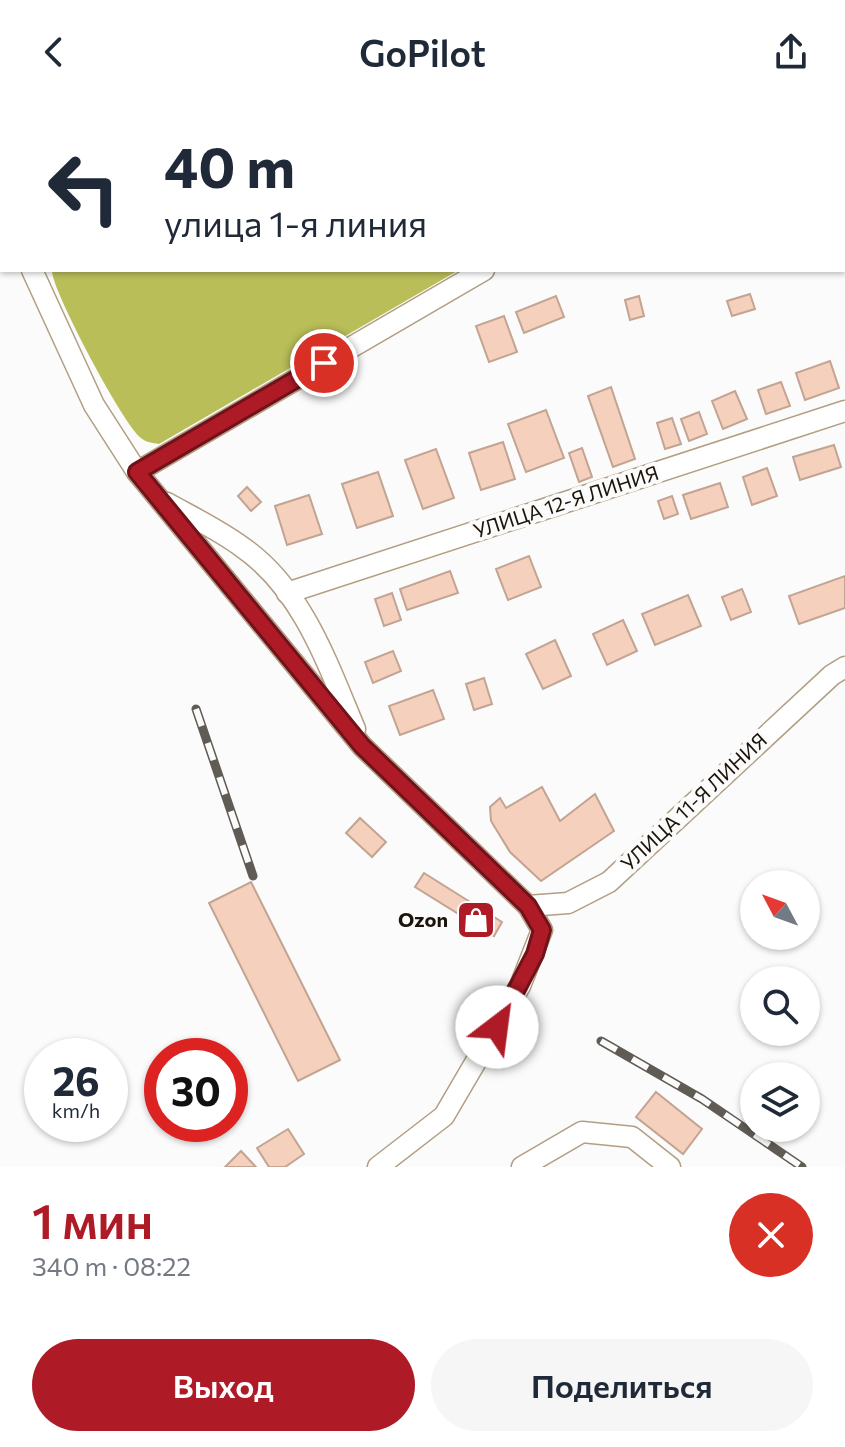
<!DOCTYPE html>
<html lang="ru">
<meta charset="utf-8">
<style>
:root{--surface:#fff;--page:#f6f6f7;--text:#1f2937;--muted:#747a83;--accent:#ae1b27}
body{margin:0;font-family:Commissioner,sans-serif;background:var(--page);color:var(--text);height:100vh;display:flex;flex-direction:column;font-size:30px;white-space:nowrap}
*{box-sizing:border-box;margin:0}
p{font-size:26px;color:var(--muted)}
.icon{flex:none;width:44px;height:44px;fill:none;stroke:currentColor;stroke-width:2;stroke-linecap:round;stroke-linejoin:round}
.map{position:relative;height:1063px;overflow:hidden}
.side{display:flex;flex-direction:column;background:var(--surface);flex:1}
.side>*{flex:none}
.top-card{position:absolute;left:0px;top:0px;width:846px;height:168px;box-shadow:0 2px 6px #0004;background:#fff;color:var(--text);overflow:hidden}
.needle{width:52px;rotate:311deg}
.tools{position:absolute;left:740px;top:766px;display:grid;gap:16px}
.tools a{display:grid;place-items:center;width:80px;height:80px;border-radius:50%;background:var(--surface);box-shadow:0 2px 6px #0004;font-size:40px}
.speed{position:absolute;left:24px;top:934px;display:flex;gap:16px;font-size:40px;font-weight:700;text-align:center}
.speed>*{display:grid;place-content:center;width:104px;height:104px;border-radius:50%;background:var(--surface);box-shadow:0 2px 6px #0004;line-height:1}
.speed small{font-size:20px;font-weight:400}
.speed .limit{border:12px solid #d22;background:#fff;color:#111}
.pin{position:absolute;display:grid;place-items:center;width:68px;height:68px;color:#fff;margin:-34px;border:4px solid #fff;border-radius:50%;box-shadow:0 2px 8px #0007}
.me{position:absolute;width:88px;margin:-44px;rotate:30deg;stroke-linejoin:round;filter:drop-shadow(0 0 6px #0008)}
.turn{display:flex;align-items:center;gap:28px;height:168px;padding:0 32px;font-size:36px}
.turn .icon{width:104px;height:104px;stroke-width:2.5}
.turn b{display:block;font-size:56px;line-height:68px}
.round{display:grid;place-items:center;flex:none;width:84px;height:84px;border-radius:42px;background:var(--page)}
.headline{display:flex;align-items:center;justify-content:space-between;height:136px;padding:0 32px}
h1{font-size:48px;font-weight:600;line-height:60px;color:var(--accent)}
.button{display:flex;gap:16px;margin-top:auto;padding:16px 32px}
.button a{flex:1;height:92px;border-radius:48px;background:var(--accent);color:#fff;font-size:32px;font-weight:600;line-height:92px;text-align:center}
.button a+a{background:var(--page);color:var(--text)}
header{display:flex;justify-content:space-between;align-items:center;height:104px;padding:0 32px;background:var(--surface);font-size:36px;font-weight:600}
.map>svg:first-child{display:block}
.forest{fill:#b9be59}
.building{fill:#f5d0bc;stroke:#c3a392;stroke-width:2}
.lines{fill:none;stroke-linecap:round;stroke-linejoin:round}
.minor-casing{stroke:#b29e83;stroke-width:23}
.minor{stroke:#fff;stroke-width:20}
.rail-casing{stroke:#605b54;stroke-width:9}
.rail{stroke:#fbfbfb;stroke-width:6;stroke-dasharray:18;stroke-linecap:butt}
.route-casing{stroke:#711219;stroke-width:20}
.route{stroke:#ae1b27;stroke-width:14}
.labels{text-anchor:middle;stroke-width:8;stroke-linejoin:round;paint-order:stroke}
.street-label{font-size:20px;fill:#1c140a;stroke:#fbfbfb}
.poi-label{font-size:20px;font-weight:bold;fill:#1c140a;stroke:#fbfbfb;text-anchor:end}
</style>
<header><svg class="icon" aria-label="back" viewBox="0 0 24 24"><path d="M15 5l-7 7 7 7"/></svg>GoPilot<svg class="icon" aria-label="share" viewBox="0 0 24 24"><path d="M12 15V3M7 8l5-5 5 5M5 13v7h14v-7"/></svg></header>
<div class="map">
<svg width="845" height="1063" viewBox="0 0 845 1063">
<rect width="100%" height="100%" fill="#fbfbfb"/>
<path class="forest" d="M52 166H459L159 340C153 339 145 338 141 334 124 322 50 183 52 166Z"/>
<g class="building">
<polygon points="750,190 755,205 732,212 727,197"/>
<polygon points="556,192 564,213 524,229 516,208"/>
<polygon points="639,192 644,212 630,216 625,196"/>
<polygon points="504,212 517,248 489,258 476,222"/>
<polygon points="830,257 839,284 805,296 796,269"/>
<polygon points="781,278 790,302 766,310 758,286"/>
<polygon points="611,283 635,355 613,363 588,292"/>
<polygon points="735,287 747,315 723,325 712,297"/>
<polygon points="546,306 564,354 526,368 508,320"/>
<polygon points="699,308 707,330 689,337 681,315"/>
<polygon points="672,314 681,340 665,345 657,319"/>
<polygon points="503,338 515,375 481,386 469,349"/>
<polygon points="834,341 841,363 800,376 793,353"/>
<polygon points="582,344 592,373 579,378 569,349"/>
<polygon points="436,345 454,394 423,405 405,356"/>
<polygon points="767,364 777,392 752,401 743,373"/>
<polygon points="378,368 393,412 357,424 342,380"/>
<polygon points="720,379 728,403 691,415 683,391"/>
<polygon points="247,383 261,398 251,407 238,392"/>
<polygon points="309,391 322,430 287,441 275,402"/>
<polygon points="672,392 678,410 664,415 658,397"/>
<polygon points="529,452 541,483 508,496 496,465"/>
<polygon points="450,467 458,489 407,506 400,485"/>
<polygon points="845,472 845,504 799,520 789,492"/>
<polygon points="742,485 751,508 731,516 722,493"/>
<polygon points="392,489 401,516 384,522 375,495"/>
<polygon points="688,491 701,522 655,541 642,510"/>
<polygon points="623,516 637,547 607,561 593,530"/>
<polygon points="555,536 571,572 543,585 526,550"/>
<polygon points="393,547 401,567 373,579 365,558"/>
<polygon points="484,574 492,600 474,606 466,580"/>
<polygon points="433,586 444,615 400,631 389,602"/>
<polygon points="542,683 560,717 595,690 614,727 541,777 510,748 491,717 490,703 500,694 506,704"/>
<polygon points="360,714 386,738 372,753 346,729"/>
<polygon points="424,769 502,818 494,832 415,783"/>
<polygon points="251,778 340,956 298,977 209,799"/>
<polygon points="656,988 702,1025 683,1050 636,1013"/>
<polygon points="288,1025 304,1050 285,1063 269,1063 257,1044"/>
<polygon points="241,1047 256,1063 225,1063"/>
</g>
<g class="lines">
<g class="minor-casing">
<g id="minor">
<polyline points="844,25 845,25"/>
<polyline points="0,92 2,96"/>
<polyline points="32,166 94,301 137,368 362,642 528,802 542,826 520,882 444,1012 378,1063"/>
<polyline points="137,368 484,166"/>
<path d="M167 399C192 413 219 426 242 443 302 484 328 561 355 625"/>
<polyline points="287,489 845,307"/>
<polyline points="528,802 568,799 609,778 832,571 845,563"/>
<polyline points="522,1063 582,1028 632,1033 670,1063"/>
</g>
</g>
<use href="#minor" class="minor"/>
<g class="rail-casing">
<g id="rail">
<polyline points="196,605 253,772"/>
<polyline points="601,937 702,995 802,1063"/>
</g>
</g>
<use href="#rail" class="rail"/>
</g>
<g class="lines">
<g class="route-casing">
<polyline id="route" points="324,259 137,368 362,642 528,802 542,826 535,850 497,923"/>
</g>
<use href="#route" class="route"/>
</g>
<defs>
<g id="shop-square" transform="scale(2)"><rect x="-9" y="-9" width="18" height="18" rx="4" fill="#ae1b27" stroke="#fbfbfb"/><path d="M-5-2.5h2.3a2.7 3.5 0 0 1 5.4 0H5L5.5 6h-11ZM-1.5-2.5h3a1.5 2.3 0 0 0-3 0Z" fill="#fff"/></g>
</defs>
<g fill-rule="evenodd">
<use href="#shop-square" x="476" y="816"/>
</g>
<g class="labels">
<g class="street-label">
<text transform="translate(566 398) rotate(-18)" y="7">УЛИЦА 12-Я ЛИНИЯ</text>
<text transform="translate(694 698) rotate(-43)" y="7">УЛИЦА 11-Я ЛИНИЯ</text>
</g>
<g class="poi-label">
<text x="448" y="823">Ozon</text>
</g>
</g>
</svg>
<div class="tools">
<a><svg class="needle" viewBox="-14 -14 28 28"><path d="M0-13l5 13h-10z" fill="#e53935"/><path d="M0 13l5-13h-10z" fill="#747a83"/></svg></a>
<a><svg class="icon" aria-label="search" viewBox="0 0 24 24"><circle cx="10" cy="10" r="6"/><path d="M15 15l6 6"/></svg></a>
<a><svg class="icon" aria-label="layers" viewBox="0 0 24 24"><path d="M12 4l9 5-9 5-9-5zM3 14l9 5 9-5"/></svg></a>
</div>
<div class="speed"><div>26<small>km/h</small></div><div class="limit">30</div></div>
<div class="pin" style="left:324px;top:259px;background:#d93025"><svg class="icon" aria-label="arrive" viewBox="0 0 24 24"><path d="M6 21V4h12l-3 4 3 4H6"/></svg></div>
<svg class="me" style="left:497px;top:923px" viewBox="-20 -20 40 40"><circle r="19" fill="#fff"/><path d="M0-13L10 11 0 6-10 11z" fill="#ae1b27"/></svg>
<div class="top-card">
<div class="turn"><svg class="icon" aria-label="left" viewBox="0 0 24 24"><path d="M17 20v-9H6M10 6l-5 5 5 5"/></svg><div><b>40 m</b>улица 1-я линия</div></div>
</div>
</div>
<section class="side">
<div class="headline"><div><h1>1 мин</h1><p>340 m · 08:22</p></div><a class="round" style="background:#d93025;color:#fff"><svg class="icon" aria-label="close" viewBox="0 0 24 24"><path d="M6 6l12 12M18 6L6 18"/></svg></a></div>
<div class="button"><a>Выход</a><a>Поделиться</a></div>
</section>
